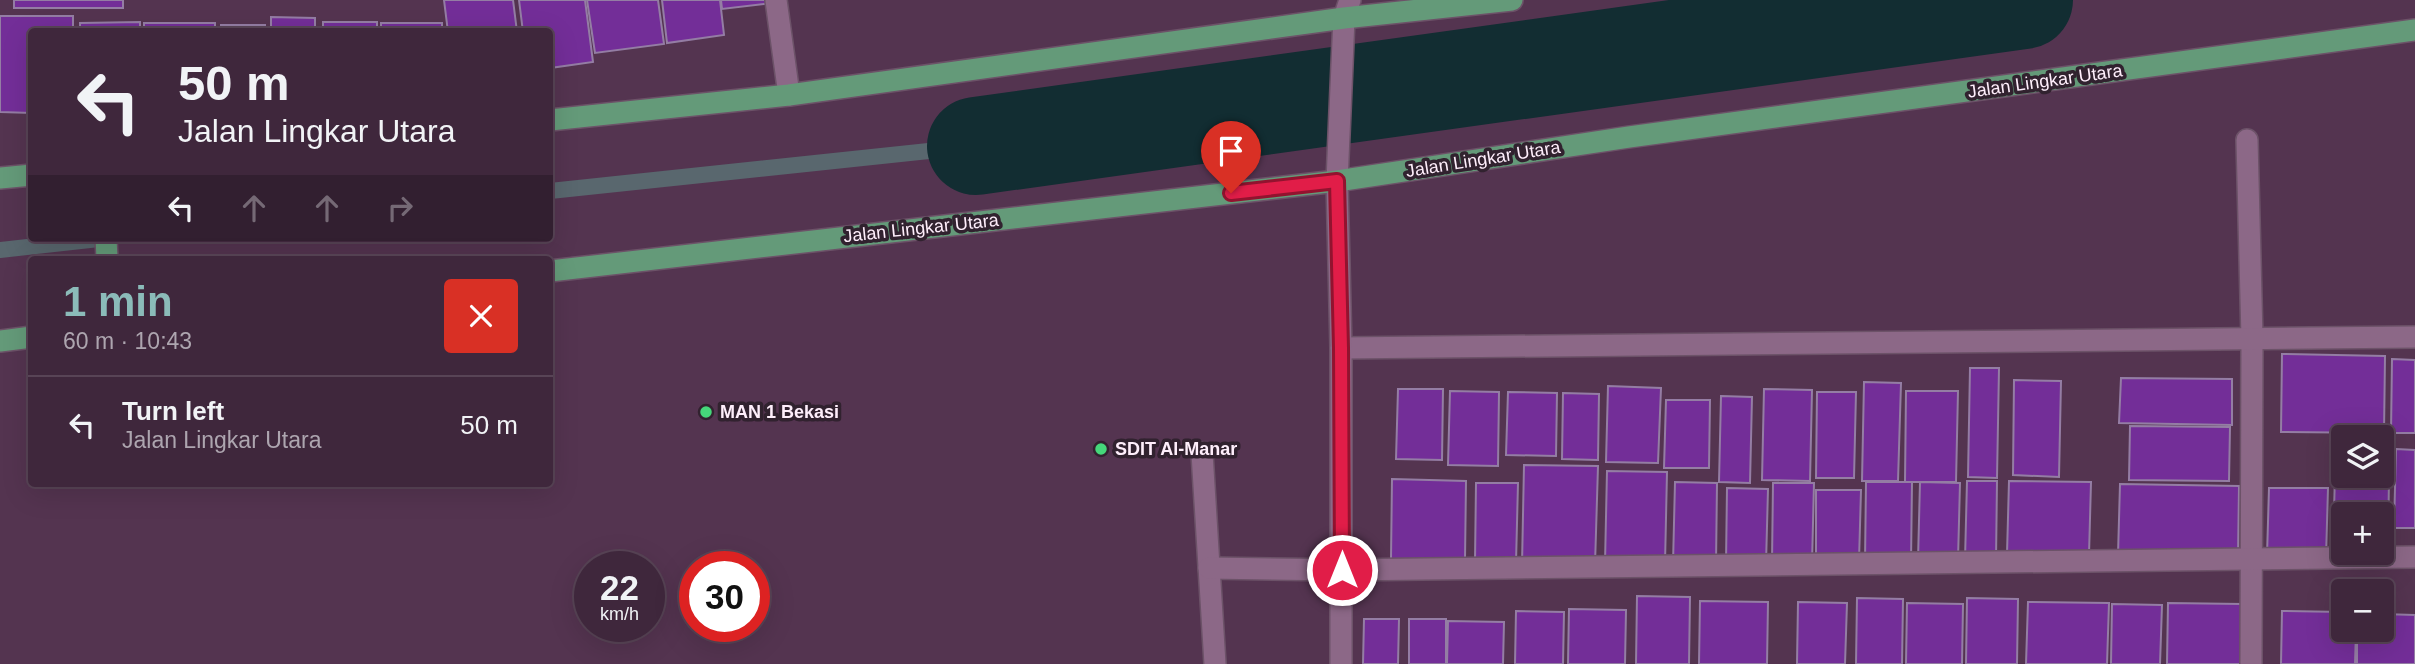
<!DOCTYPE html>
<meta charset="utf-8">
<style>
:root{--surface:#3f273c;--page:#4a3347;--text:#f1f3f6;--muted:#ada5af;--line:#584456;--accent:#8bbbb9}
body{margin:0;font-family:Arial,sans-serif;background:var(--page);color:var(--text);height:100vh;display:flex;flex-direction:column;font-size:26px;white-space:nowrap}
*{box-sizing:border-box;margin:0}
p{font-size:23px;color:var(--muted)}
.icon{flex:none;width:38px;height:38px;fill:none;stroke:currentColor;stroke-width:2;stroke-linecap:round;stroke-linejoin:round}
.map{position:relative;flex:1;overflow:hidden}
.panel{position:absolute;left:28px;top:256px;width:525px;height:231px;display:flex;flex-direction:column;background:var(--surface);border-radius:7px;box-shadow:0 7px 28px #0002,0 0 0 2px var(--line)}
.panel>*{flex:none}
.top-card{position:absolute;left:28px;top:28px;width:525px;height:214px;border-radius:7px;box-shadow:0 7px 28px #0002,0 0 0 2px var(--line);background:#3f273c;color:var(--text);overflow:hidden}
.fabs{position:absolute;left:2331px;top:425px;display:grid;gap:14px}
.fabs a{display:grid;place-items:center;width:63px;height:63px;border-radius:7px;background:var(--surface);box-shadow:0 7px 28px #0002,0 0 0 2px var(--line);font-size:35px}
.speed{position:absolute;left:574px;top:551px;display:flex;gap:14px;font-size:35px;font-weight:700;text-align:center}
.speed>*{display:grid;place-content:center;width:91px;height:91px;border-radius:50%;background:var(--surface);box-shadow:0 7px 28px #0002,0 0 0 2px var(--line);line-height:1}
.speed small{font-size:18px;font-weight:400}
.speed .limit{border:10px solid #d22;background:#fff;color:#111}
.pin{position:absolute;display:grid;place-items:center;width:60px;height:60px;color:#fff;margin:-72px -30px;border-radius:50% 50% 50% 0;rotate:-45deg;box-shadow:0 0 7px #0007}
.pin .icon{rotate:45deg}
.me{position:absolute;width:77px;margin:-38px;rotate:0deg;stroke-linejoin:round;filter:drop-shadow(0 0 5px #0008)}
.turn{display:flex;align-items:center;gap:24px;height:147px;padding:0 35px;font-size:32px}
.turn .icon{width:91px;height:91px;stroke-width:2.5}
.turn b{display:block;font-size:49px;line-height:60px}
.lanes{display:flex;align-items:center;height:66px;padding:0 35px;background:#0003;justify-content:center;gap:35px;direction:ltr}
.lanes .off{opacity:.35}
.round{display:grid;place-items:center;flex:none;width:74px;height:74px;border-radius:7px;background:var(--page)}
.head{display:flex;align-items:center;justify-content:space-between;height:119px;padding:0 35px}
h1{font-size:42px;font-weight:600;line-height:52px;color:var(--accent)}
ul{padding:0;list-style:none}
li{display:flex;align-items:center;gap:21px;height:98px;padding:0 35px;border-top:2px solid var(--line)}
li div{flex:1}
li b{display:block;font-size:26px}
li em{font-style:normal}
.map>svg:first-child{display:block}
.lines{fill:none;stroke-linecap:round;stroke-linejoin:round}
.stream{stroke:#59676e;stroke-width:16}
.river{stroke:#122d32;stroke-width:98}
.building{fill:#732e98;stroke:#947da4;stroke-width:2}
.lane-casing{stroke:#6c5268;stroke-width:24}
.street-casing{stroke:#6c5268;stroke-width:24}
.primary-casing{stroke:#6c5268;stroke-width:24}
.lane{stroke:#8c6887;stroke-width:21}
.street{stroke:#8c6887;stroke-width:21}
.primary{stroke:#649a79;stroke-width:21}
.route-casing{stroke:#92132f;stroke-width:18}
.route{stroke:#e11d48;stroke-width:12}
.poi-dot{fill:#45d77a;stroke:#31222f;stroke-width:2.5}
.labels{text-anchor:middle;stroke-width:7;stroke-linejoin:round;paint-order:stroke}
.street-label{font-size:18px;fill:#feeefb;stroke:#31222f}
.poi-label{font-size:18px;font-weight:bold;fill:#feeefb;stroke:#31222f;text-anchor:start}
</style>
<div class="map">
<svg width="2415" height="664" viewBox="0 0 2415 664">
<rect width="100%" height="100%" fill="#543450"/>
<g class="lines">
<g class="stream">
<polyline points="550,191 976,146"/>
<polyline points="0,250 108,238"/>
</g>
<polyline class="river" points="976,146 2024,0"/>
</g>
<g class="building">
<rect x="14" y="0" width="109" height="8"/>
<polygon points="444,0 513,0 517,32 448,32"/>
<polygon points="519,0 585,0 593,62 550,68 550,32 523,32"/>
<polygon points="587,0 658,0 664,44 595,53"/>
<polygon points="662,0 720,0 724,35 667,43"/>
<polygon points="721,0 772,0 772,3 722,9"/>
<polygon points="0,16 73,16 73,32 32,32 32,113 0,112"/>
<polygon points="271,17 315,18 315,32 271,32"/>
<polygon points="140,22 140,32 80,32 80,23"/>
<rect x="323" y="22" width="54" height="10"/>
<rect x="144" y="23" width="71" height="9"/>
<rect x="381" y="23" width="61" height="9"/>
<rect x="221" y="25" width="44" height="7"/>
<polygon points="2282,354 2385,356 2384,433 2281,432"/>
<polygon points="2392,359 2415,360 2415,433 2391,433"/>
<polygon points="1970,368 1999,368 1997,478 1968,477"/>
<polygon points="2121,378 2232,379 2232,425 2119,423"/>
<polygon points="2014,380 2061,381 2059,477 2013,475"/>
<polygon points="1864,382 1901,383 1898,481 1862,481"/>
<polygon points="1608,386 1661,388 1658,463 1606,462"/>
<polygon points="1398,389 1443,389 1442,460 1396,459"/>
<polygon points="1764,389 1812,390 1810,481 1762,480"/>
<polygon points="1450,391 1499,392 1498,466 1448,465"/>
<polygon points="1906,391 1958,391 1956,482 1905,482"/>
<polygon points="1508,392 1557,393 1556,456 1506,455"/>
<polygon points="1817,392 1856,392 1854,478 1816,478"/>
<polygon points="1563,393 1599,394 1598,460 1562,459"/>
<polygon points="1721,396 1752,397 1750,483 1719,482"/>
<polygon points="1666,400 1710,400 1709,468 1664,468"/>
<polygon points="2130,426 2230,427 2229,481 2129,480"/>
<polygon points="2396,449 2415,450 2415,528 2394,528"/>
<polygon points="1524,465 1598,466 1595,565 1522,565"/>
<polygon points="1607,471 1667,472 1665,564 1605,563"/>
<polygon points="2335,475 2389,476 2388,549 2382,548 2382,514 2343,514 2343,547 2333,547"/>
<polygon points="1392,479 1466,481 1465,560 1391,559"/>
<polygon points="1967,481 1997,481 1996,560 1965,560"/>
<polygon points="2009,481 2091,482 2089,555 2007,554"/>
<polygon points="1675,482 1717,483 1716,564 1673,564"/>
<polygon points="1866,482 1912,482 1911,563 1865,562"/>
<polygon points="1920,482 1960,483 1958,560 1918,560"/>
<polygon points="1476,483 1518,483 1516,563 1475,562"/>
<polygon points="1773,483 1814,483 1812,563 1772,562"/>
<polygon points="2120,484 2239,486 2238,556 2118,555"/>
<polygon points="1727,488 1768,489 1766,564 1726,563"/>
<polygon points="2269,488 2328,488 2326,557 2267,556"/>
<polygon points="1816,490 1861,490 1859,561 1816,561"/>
<polygon points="1637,596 1690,597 1689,664 1636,664"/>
<polygon points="1857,598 1903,599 1902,664 1856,664"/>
<polygon points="1967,598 2018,599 2017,664 1966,664"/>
<polygon points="1700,601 1768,602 1767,664 1699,664"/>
<polygon points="1798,602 1847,603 1845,664 1797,664"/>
<polygon points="2028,602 2109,603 2107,664 2026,664"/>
<polygon points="1907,603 1963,604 1962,664 1906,664"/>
<polygon points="2168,603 2242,604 2241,664 2167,664"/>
<polygon points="2112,604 2162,605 2160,664 2111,664"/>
<polygon points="1569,609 1626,610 1625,664 1568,664"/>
<polygon points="1516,611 1564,612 1563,664 1515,664"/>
<polygon points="2282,611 2343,612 2343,630 2356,630 2355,664 2281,664"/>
<polygon points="2382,614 2415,615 2415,664 2357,664 2357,630 2382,630"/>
<polygon points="1364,619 1399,619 1398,664 1363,664"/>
<rect x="1409" y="619" width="37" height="45"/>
<polygon points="1448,621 1504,622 1503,664 1447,664"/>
</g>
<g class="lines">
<g class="lane-casing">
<g id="lane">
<polyline points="1202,453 1215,664"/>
<polyline points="1209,568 1342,570"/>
</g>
</g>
<g class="street-casing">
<g id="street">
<polyline points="776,0 789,95"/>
<polyline points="2247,140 2252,338 2251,664"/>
<polyline points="1341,348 2415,337"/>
<polyline points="1342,570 2415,557"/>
<polyline points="1341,664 1341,348 1337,181 1344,18 1350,0"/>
</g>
</g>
<g class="primary-casing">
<g id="primary">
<polyline points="550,120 789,95 1344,18 1512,0"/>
<polyline points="0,178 32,175"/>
<polyline points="106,238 107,259"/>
<polyline points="550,271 1337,181 1629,137 2415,30"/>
<polyline points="0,341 32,337"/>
</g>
</g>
<use href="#lane" class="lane"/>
<use href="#street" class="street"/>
<use href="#primary" class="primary"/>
</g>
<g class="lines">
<g class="route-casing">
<polyline id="route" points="1231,193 1337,181 1341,348 1342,570"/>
</g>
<use href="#route" class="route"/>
</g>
<g class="poi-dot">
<circle cx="706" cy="412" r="7"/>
<circle cx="1101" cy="449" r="7"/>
</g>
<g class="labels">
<g class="street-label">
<text transform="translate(2045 81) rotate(-8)" y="6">Jalan Lingkar Utara</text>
<text transform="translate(1483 159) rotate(-9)" y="6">Jalan Lingkar Utara</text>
<text transform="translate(921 228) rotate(-6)" y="6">Jalan Lingkar Utara</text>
</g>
<g class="poi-label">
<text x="720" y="418">MAN 1 Bekasi</text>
<text x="1115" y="455">SDIT Al-Manar</text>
</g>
</g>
</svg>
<div class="fabs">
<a><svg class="icon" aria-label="layers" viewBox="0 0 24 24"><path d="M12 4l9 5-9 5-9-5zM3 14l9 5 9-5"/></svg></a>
<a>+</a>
<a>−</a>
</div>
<div class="speed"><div>22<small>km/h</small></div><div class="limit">30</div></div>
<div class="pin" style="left:1231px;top:193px;background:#d93025"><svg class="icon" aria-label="arrive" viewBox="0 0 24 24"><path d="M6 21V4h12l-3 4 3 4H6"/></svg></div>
<svg class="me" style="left:1342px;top:570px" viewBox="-20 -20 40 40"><circle r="17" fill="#e11d48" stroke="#fff" stroke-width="3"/><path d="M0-11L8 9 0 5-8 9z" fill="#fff"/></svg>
<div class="top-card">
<div class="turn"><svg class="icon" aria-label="left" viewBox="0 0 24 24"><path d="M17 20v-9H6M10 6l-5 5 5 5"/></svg><div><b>50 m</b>Jalan Lingkar Utara</div></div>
<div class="lanes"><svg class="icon" aria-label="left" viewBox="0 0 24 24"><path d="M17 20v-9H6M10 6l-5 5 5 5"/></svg><svg class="icon off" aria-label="ahead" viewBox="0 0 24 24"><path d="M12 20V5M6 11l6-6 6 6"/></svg><svg class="icon off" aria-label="ahead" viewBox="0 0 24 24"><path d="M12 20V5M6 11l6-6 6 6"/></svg><svg class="icon off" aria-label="right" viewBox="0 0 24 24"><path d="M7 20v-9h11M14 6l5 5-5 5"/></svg></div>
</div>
<section class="panel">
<div class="head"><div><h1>1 min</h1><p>60 m · 10:43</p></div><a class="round" style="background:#d93025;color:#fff"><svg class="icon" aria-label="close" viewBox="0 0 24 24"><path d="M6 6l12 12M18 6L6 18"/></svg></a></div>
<ul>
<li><svg class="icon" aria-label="left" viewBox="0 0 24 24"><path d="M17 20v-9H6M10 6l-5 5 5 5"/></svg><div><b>Turn left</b><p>Jalan Lingkar Utara</p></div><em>50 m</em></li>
</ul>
</section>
</div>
